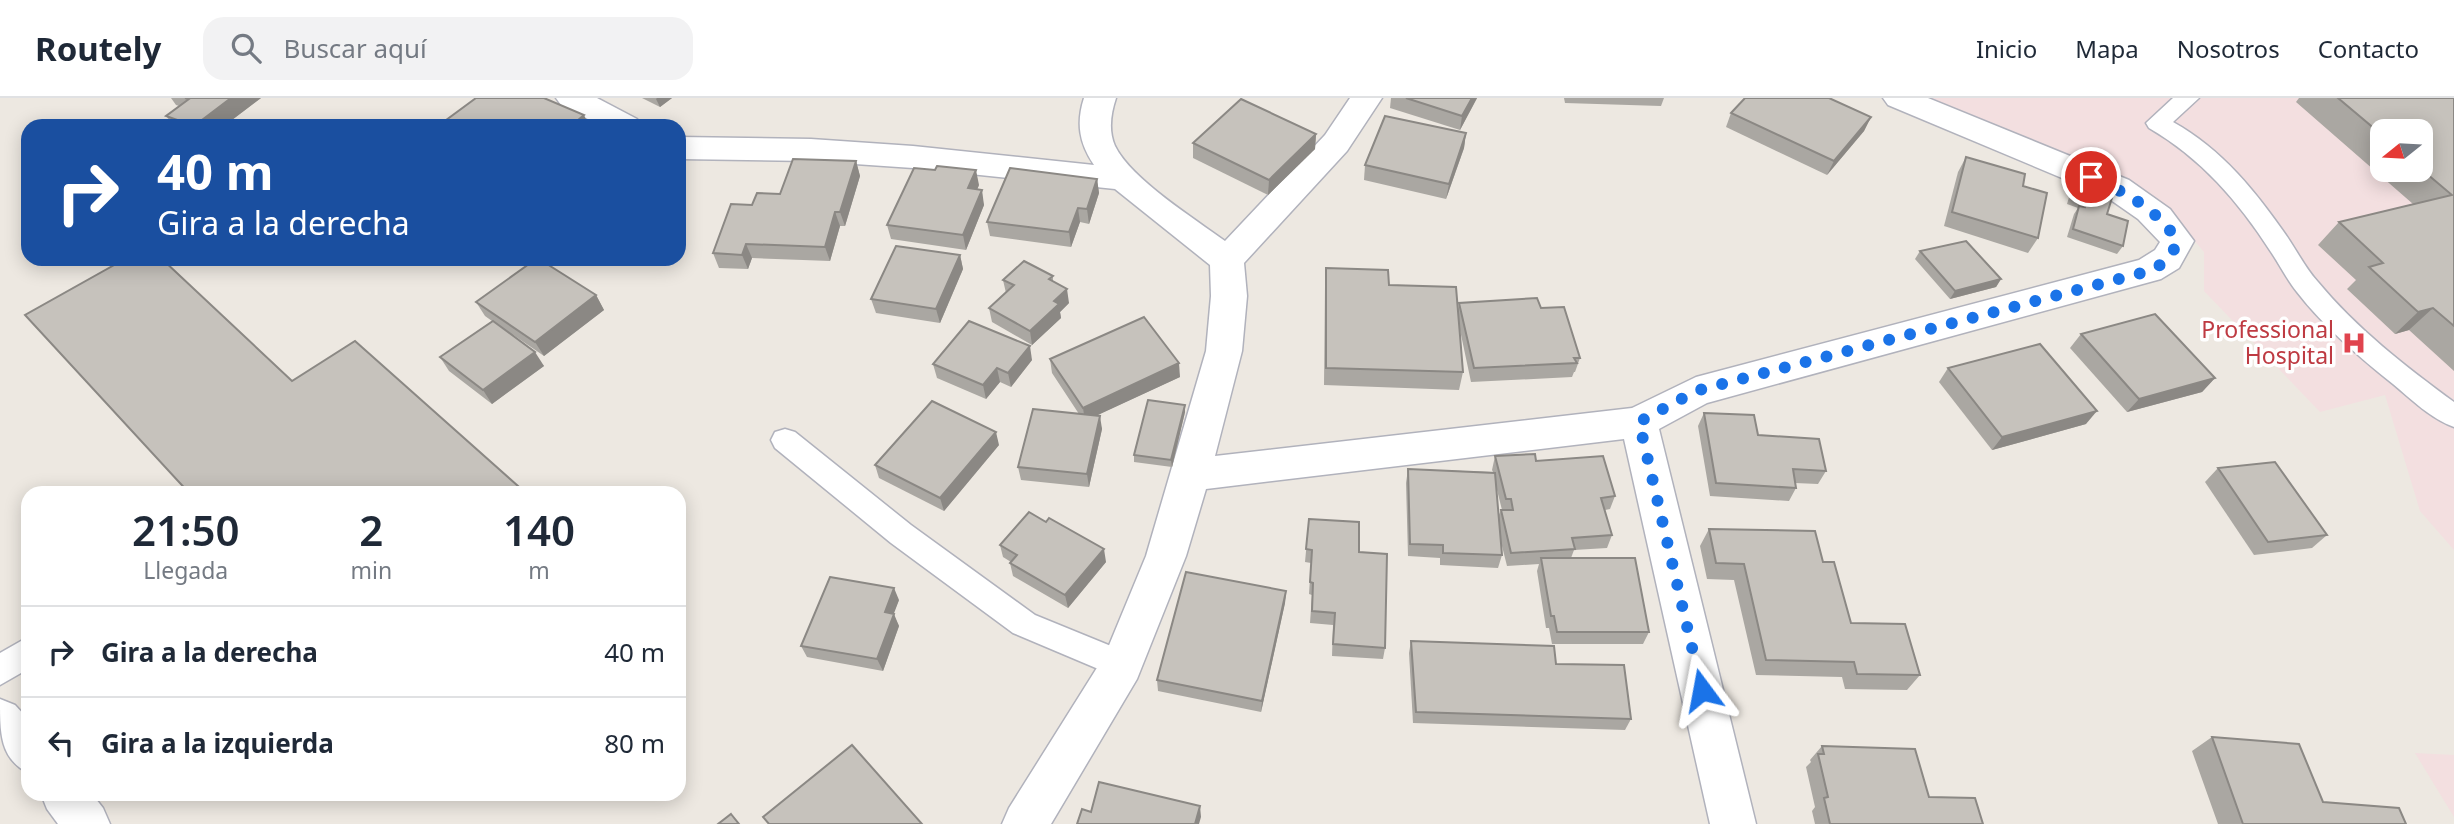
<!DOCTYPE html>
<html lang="es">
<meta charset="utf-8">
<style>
:root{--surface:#fff;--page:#f2f2f3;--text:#1f2937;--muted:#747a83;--line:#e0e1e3}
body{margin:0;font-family:"Noto Sans",sans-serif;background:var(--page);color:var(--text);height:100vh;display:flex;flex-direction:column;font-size:26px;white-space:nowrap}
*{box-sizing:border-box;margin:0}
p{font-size:23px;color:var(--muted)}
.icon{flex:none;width:38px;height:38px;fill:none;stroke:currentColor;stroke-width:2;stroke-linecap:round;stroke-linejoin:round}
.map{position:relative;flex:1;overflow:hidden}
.drawer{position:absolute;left:21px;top:388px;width:665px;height:315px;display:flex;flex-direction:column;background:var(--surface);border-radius:21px;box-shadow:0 4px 18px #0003}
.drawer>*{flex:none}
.hud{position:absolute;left:21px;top:21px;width:665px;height:147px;border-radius:21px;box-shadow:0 4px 18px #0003;background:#1a4fa0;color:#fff;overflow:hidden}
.needle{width:46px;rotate:252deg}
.controls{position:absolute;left:2370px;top:21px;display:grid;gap:14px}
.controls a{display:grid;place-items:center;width:63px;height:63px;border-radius:14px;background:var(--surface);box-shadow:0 4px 18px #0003;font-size:35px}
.pin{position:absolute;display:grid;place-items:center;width:60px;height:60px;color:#fff;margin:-30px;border:4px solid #fff;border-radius:50%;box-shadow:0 2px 7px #0007}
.me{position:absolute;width:77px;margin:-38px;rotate:347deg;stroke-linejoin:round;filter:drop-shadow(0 0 5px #0008)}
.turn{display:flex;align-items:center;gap:24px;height:147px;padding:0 21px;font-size:32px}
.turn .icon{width:91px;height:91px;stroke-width:2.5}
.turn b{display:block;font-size:49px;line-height:60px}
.eta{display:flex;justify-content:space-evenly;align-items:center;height:119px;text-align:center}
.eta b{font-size:42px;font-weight:600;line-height:49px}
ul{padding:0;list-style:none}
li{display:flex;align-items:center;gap:21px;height:91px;padding:0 21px;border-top:2px solid var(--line)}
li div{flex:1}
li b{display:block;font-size:26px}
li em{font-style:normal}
header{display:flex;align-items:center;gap:42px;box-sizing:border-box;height:98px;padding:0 35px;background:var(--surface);border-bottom:2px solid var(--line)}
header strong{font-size:33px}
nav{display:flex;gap:38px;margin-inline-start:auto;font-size:24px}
.search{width:490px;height:63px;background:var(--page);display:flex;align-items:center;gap:18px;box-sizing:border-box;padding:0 24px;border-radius:21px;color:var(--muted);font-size:26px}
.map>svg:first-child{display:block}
.medical{fill:#f3dfe0;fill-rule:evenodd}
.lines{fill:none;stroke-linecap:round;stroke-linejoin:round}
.service-casing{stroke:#b1b2bc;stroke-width:3}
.minor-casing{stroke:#b1b2bc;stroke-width:3}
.tertiary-casing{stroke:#b1b2bc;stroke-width:3}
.service{fill:#fff;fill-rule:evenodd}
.minor{fill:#fff;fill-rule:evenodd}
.tertiary{fill:#fff;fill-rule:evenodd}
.wall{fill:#aaa7a2;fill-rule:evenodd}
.shaded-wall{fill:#8b8884}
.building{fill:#c6c2bc;stroke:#8b8884;stroke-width:2}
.route{stroke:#1a73e8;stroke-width:12;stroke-dasharray:0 21.6}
.labels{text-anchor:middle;stroke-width:7;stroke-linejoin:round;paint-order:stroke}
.health-label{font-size:23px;fill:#be3a42;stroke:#fff;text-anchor:end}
</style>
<header>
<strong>Routely</strong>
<div class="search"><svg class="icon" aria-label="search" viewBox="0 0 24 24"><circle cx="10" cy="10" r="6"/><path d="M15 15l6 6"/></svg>Buscar aquí</div>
<nav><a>Inicio</a><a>Mapa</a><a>Nosotros</a><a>Contacto</a></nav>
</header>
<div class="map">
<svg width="2454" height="726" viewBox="0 0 2454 726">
<rect width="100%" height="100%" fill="#ede8e1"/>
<g class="medical">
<path d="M1918 0H2454V452L2420 413 2385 297 2320 314 2204 193V154L2176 121ZM2382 33H2420V72H2382Z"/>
<polygon points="2415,655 2454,657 2454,719"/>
</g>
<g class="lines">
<g class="service-casing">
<g id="service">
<path d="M2173 0H2199L2173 24C2222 51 2257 95 2288 140 2298 155 2306 171 2318 184 2356 230 2406 269 2454 304V329C2431 321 2411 301 2393 286 2359 259 2324 229 2297 194 2287 182 2280 167 2271 154 2239 104 2201 60 2149 30L2146 25Z"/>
<polygon points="785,331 795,334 911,427 1035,517 1133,557 1138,567 1133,577 1122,581 1013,535 891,445 775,350 771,342 775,334"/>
<polygon points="28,539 28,571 0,587 0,555"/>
</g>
</g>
<g class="minor-casing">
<g id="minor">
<polygon points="556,0 597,0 637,21 642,28 601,28 561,7"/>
<path d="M1084 0H1116C1111 15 1108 32 1115 48 1131 81 1195 121 1225 143L1325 37 1350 0H1382L1347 53 1244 165 1247 198 1242 253 1215 358 1632 310 1696 279 2139 162 2155 152 2160 144 2138 121 2105 98 1888 7 1883 0H1928L2129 82 2170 111 2194 143 2179 170 2161 181 1707 305 1659 331 1756 726H1710L1624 341 1206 391 1186 458 1137 581 1051 726H1002L1009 710 1105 557 1146 458 1206 253 1211 198 1210 167 1115 91 913 70 811 63 679 61V39L811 41 913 48 1094 67C1079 45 1076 25 1084 0Z"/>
</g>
</g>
<g class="tertiary-casing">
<g id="tertiary">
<path d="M0 601 15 607 28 621V675C0 660 0 636 0 601Z"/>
<polygon points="41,696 92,696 103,710 110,726 58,726 47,711"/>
</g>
</g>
<use href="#service" class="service"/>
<use href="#minor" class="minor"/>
<use href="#tertiary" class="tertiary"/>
</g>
<g class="wall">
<polygon points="171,0 261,0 224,28 174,28 166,18 179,8 176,7"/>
<polygon points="642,0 672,0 660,9"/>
<polygon points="1391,0 1477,0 1460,32 1390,10"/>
<polygon points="1564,0 1664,0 1661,8 1565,5"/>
<path d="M2299 0H2454V273L2409 232 2395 236 2347 191 2356 182 2318 147 2339 124 2413 106 2296 4ZM2382 33H2420V72H2382Z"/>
<polygon points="1731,15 1871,19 1864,33 1827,77 1726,29"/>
<polygon points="1466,35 1464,50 1446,101 1364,82 1365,67"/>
<polygon points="1316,36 1315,51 1268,97 1193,60 1193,45"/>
<polygon points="1966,59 2023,88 2038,140 2028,155 1944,128 1958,74"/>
<polygon points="856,63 860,78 845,128 840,128 830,163 752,160 748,171 719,170 713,155 752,107 780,96"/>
<polygon points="1097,81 1099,95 1089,126 1080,124 1071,149 990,138 987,124"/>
<polygon points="979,87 977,92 984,107 966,152 891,141 887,127"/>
<polygon points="2075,88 2107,116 2123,148 2117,156 2067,139 2074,116 2078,110 2067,106 2070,96"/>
<polygon points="1920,153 2001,181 1996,189 1950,201 1915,161"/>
<polygon points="960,157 963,171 940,225 876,215 871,201"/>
<polygon points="1326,170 1389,187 1458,211 1459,205 1541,210 1580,260 1575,274 1574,274 1572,279 1471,284 1460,232 1463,274 1459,292 1324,287 1325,188"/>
<polygon points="1053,178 1053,184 1069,205 1060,214 1061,220 1032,247 992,224 989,210 1006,195 1003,182"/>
<polygon points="596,197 604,212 544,258 512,236 544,268 492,306 449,273 440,259 492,223 485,218 476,204"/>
<polygon points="2081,236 2215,280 2202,294 2127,314 2070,250"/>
<polygon points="1050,261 1180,279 1097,317 1102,331 1089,389 1021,382 1018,369 1079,316 1052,275"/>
<polygon points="1032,262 1011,289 1000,284 986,301 937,280 933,266"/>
<polygon points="1948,270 2086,326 1992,352 1939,284"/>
<polygon points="1185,307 1185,314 1172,369 1134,364 1134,357"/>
<polygon points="1704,315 1758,337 1826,373 1818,386 1795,385 1796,390 1789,403 1710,398 1698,328"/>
<polygon points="999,347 944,413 879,380 875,367"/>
<path d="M1495 358 1536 363 1615 398 1610 411 1605 412 1612 437 1607 450 1574 452 1571 460 1649 534 1643 546H1552L1549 530H1546L1537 473 1539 466 1507 468 1500 440 1502 457 1498 470 1440 467V460L1408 458 1406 385 1408 371 1493 374 1492 372ZM1496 388 1502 412H1501L1498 419Z"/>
<polygon points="2218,370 2327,437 2312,450 2254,457 2205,384"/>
<polygon points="1309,421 1359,454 1385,550 1383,561 1332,558 1333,527 1310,525 1312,497 1309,496 1311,465 1305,464"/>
<polygon points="1709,431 1823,464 1851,525 1920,577 1907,592 1845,591 1842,579 1756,577 1734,482 1707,481 1700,448"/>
<polygon points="1000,447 1106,464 1068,510 1013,478 1010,465 1011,464 1003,459"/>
<polygon points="1286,493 1285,505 1261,614 1158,593 1157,582"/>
<polygon points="899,502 893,516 899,528 883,573 807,559 801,548"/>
<polygon points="1411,543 1556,566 1631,621 1625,632 1413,625 1409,555"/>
<polygon points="2212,639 2323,704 2406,726 2218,726 2192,653"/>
<polygon points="1822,648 1929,699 1983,726 1815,726 1812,713 1815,709 1806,669 1811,664 1810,662"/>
</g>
<g class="shaded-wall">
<polygon points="231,0 261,0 224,28 194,28"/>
<polygon points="657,0 672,0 660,9 656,1"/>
<polygon points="1472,0 1477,0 1460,32 1462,18"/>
<polygon points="584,17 589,28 571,28"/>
<polygon points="1871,19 1864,33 1827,77 1834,63"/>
<polygon points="1466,35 1464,50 1446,101 1449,86"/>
<polygon points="1316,36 1315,51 1268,97 1269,82"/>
<polygon points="856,63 860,78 845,128 840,114"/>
<polygon points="976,72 979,87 971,105 968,90"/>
<polygon points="1097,81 1099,95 1089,126 1087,111"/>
<polygon points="982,92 984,107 966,152 963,137"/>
<polygon points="1078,110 1080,124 1071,149 1069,134"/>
<polygon points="835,114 840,128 830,163 825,149"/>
<polygon points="746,146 752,160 748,171 742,157"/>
<polygon points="960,157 963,171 940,225 936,211"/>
<polygon points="2001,181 1996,189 1950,201 1955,193"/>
<polygon points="1067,191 1069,205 1060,214 1061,220 1032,247 1030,233 1054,203"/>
<polygon points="596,197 604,212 544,258 535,244"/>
<polygon points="2433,210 2409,232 2395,236 2418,214"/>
<polygon points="1030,248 1032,262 1011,289 1008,275"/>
<polygon points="535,254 544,268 492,306 483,292"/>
<polygon points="1179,265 1180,279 1085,323 1083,310"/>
<polygon points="997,270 1000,284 986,301 983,287"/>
<polygon points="2215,280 2202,294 2127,314 2139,301"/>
<polygon points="1185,307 1185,314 1172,369 1171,362"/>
<polygon points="2097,313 2086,326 1992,352 2002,339"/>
<polygon points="1100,318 1102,331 1089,389 1087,376"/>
<polygon points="996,334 999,347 944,413 940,400"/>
<polygon points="1104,451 1106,464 1068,510 1065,497"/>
<polygon points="894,490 899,502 890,526 885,514"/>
<polygon points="1286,493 1285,505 1261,614 1262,603"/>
<polygon points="894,516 899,528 883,573 877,561"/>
<polygon points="1200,708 1201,719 1199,726 1195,726"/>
</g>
<g class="building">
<polygon points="185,0 231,0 194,28 166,18 189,1"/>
<polygon points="476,0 544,0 584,17 571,28 438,28"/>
<polygon points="1406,0 1472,0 1462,18"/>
<polygon points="1745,0 1829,0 1871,19 1834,63 1731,15"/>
<polygon points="2338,0 2454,0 2454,228 2433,210 2418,214 2369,169 2383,165 2339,124 2452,97 2420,70 2420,33 2382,33 2382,37"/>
<polygon points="1241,1 1316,36 1269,82 1193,45"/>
<polygon points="1385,18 1466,35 1449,86 1365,67"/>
<polygon points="1966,59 2025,76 2023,88 2047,95 2038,140 1952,114"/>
<polygon points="793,61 856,63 840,114 835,114 825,149 746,146 742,157 713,155 731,106 752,107 757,95 780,96"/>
<polygon points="937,68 976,72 968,90 982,92 963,137 887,127 914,70 935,72"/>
<polygon points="1010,70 1097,81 1087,111 1078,110 1069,134 987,124"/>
<polygon points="2075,88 2112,100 2107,116 2128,123 2123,148 2073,131 2079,108 2085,109 2087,103 2072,98"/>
<polygon points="1966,143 2001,181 1955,193 1920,153"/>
<polygon points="896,148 960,157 936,211 871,201"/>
<polygon points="125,161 162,161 292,283 355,243 527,396 190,396 25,217"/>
<polygon points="536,161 539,161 596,197 535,244 476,204"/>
<polygon points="1024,163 1053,178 1049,181 1067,191 1054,203 1059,206 1030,233 989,210 1014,187 1003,182"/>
<polygon points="1326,170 1388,172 1389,187 1456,189 1463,274 1326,270"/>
<polygon points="1537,200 1541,210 1564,209 1580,260 1574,260 1577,265 1474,270 1459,205"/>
<polygon points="2155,216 2215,280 2139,301 2081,236"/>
<polygon points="1144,219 1179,265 1083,310 1050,261"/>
<polygon points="493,223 535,254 483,292 440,259"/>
<polygon points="969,223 1030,248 1008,275 997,270 983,287 933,266"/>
<polygon points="2040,246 2097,313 2002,339 1948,270"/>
<polygon points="1148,302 1185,307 1171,362 1134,357"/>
<polygon points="932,303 996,334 940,400 875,367"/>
<polygon points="1033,311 1100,318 1087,376 1018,369"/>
<polygon points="1704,315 1754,317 1758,337 1819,341 1826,373 1793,371 1796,390 1716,385"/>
<polygon points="1535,356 1536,363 1603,358 1615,398 1601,400 1612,437 1572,440 1575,451 1511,455 1501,412 1513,412 1511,401 1506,401 1495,358"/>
<polygon points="2275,364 2327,437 2268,444 2218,370"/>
<polygon points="1408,371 1495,375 1502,457 1443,455 1443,447 1410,446"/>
<polygon points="1029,414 1046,424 1049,420 1104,451 1065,497 1010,465 1017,457 1000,447"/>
<polygon points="1309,421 1359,424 1359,454 1387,456 1385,550 1333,546 1335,515 1312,513 1313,485 1310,484 1312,452 1306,451"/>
<polygon points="1709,431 1815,433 1823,464 1834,464 1851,525 1905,526 1920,577 1857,576 1854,564 1766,562 1744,466 1716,465"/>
<polygon points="1541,460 1635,460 1649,534 1557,534 1554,518 1551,518"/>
<polygon points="1186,474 1286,493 1262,603 1157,582"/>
<polygon points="830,479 894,490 885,514 894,516 877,561 801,548"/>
<polygon points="1411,543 1554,548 1556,566 1624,567 1631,621 1416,614"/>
<polygon points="2212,639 2299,646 2323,704 2399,710 2406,726 2243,726"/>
<polygon points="852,647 922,726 769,726 763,719"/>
<polygon points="1822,648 1915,651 1929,699 1975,700 1983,726 1830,726 1824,700 1828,699 1818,656 1824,656"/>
<polygon points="1099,684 1200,708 1195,726 1077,726 1082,711 1091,714"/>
<polygon points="731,716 739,726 718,726"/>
</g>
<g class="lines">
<path class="route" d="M1702 592 1639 324 1696 293 2149 173C2165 165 2172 160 2177 143 2159 112 2123 93 2091 79"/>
</g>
<defs>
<g id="hospital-bare" transform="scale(1.89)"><path d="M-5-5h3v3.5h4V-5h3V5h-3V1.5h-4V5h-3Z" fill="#e0444e" stroke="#fff" stroke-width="2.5" paint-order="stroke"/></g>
</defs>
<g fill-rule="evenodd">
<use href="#hospital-bare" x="2354" y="245"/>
</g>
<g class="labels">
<g class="health-label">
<text x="2334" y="240">Professional<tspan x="2334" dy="26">Hospital</tspan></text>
</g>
</g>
</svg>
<div class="controls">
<a><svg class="needle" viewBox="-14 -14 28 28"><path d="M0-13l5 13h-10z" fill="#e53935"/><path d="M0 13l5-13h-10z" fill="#747a83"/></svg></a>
</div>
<div class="pin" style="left:2091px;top:79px;background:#d93025"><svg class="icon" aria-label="arrive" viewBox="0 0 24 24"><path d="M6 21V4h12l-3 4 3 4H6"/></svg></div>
<svg class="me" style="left:1702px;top:592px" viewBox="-20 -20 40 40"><path d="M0-17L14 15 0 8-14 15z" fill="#1a73e8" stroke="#fff" stroke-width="4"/></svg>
<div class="hud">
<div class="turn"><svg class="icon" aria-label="right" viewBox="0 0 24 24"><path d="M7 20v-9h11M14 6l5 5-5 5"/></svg><div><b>40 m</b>Gira a la derecha</div></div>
</div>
<section class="drawer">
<div class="eta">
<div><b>21:50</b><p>Llegada</p></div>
<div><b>2</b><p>min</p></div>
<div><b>140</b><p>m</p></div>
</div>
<ul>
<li><svg class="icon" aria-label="right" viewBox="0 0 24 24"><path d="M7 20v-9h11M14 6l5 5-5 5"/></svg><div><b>Gira a la derecha</b></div><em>40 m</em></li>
<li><svg class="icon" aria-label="left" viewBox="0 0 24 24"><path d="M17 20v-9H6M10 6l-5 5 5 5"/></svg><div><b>Gira a la izquierda</b></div><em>80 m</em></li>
</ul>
</section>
</div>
